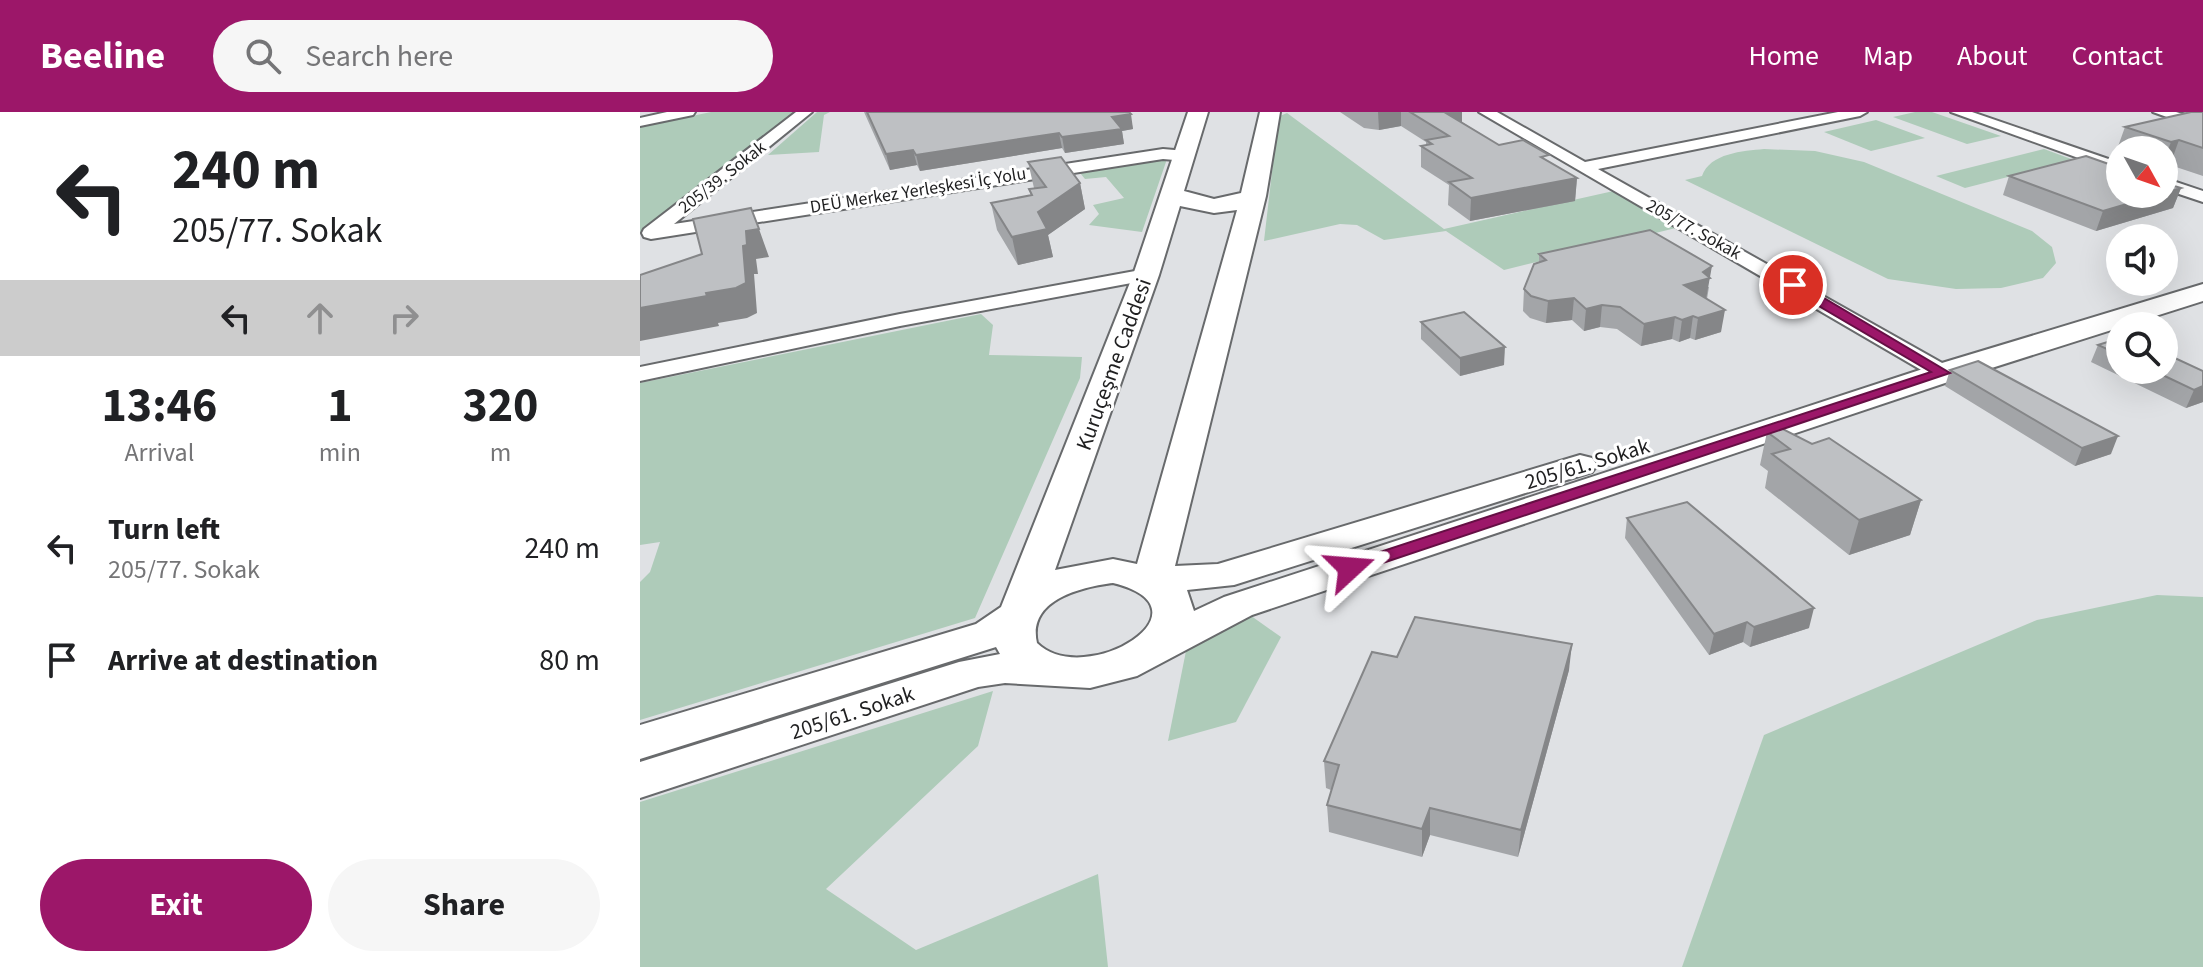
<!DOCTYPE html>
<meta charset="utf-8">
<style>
:root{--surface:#fff;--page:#f6f6f6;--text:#202124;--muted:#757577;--accent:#9c1769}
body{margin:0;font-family:"Source Sans 3",sans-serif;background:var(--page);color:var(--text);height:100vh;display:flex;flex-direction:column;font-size:30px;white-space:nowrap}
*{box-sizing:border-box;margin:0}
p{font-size:26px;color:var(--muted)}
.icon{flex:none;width:44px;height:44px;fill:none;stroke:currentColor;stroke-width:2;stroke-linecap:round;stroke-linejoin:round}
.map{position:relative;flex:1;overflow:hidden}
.drawer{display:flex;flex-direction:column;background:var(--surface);width:640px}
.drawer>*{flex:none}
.banner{background:#fff;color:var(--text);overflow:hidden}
.needle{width:52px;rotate:130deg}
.controls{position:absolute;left:1466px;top:24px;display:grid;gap:16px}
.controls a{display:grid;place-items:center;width:72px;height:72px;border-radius:50%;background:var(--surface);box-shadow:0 8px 32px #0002;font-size:40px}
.pin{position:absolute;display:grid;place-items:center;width:68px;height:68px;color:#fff;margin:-34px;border:4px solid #fff;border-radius:50%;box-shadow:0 2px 8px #0007}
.me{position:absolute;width:88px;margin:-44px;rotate:71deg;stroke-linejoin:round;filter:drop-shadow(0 0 6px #0008)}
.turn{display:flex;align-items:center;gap:28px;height:168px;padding:0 40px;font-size:36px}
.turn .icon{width:104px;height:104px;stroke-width:2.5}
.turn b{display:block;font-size:56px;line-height:68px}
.lanes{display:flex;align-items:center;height:76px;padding:0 40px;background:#0003;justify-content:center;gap:40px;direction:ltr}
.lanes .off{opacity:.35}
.eta{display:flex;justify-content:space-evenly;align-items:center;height:136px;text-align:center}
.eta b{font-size:48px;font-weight:700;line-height:56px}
.cta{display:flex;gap:16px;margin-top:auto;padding:16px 40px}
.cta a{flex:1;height:92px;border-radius:48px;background:var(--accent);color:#fff;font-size:32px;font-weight:700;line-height:92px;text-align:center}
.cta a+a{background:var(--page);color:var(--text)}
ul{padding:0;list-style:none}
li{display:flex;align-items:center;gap:24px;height:112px;padding:0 40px}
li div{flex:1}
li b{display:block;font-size:30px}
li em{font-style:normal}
header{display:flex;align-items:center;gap:48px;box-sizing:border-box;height:112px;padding:0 40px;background:var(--accent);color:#fff}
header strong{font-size:38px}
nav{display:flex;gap:44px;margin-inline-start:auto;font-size:28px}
.search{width:560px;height:72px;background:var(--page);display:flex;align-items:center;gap:20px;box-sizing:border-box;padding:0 28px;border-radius:44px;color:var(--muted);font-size:30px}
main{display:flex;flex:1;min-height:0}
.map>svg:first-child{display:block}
.green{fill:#aecbb9}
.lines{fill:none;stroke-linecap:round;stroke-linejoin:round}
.street-casing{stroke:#686a6c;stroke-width:4}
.secondary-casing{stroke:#686a6c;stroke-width:4}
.street{fill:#fff;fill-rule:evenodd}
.secondary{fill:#fff;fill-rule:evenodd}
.wall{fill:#a3a5a8}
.shaded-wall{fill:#858688}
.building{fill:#bec0c3;stroke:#858688;stroke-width:2}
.route{fill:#9c1769;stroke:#650f44;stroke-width:2}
.labels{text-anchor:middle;stroke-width:6;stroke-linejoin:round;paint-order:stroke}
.far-street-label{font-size:18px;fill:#1f1f20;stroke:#fff}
.street-label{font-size:22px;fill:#1f1f20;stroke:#fff}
</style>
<header>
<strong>Beeline</strong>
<div class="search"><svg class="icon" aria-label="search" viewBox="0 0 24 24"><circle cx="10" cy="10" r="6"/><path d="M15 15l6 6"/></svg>Search here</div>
<nav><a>Home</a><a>Map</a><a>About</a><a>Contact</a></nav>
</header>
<main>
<section class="drawer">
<div class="banner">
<div class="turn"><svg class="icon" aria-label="left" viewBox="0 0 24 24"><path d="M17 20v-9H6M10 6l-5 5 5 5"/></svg><div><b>240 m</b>205/77. Sokak</div></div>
<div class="lanes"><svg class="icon" aria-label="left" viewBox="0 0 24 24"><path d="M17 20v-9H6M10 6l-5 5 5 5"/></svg><svg class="icon off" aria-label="ahead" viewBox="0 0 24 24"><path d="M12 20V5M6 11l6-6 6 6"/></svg><svg class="icon off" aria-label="right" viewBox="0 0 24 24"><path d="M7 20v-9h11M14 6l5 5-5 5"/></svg></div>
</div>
<div class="eta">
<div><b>13:46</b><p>Arrival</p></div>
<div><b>1</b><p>min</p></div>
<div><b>320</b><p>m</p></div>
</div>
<ul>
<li><svg class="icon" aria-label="left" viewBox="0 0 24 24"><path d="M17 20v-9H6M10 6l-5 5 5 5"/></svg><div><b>Turn left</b><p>205/77. Sokak</p></div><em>240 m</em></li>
<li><svg class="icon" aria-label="arrive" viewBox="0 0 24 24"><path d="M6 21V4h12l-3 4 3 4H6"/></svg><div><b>Arrive at destination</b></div><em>80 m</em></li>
</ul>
<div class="cta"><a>Exit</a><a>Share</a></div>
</section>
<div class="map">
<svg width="1563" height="855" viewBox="0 0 1563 855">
<rect width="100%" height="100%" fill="#dfe1e4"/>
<g class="green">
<polygon points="71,0 155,0 0,120 0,15"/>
<polygon points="177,0 190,0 184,3 179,40 128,43"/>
<polygon points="1275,0 1292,0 1361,24 1327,32 1253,5"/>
<polygon points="647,1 804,117 978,78 1044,114 864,158 806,119 744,128 717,113 700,112 624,129 637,17 640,4"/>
<polygon points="1236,8 1285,26 1231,39 1184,20"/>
<path d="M1124 37 1175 39 1224 50 1392 119 1412 135 1416 151 1403 166 1361 176 1316 177 1248 167 1045 68 1062 64C1070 41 1103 39 1124 37Z"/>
<polygon points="1404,37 1434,48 1325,76 1296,64"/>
<polygon points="521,46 527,47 502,120 449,113 459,102 453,93 484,86 466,65 445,67 436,56"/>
<polygon points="341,202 353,213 349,243 442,245 440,266 335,506 0,608 0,470 10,460 20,430 0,433 0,271"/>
<polygon points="1517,483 1563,485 1563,855 1042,855 1124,623 1397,508"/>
<polygon points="600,496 641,525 596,610 528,629 548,529"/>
<polygon points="353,579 338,634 186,777 276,838 458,762 468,855 0,855 0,690"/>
</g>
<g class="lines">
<g class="street-casing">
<g id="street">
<polygon points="27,0 55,0 53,3 0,14 0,6"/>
<polygon points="156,0 172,0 34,112 523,37 546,39 554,44 546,49 523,47 11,127 4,125 2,121 4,117"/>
<polygon points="839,0 857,0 945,50 1198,0 1227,0 1220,4 958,57 1311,256 1314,261 1311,266 1295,266"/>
<polygon points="1311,0 1332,0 1480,51 1480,61"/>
<polygon points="1513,0 1536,0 1563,8 1563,18"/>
<polygon points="1524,66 1563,79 1563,90 1524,77"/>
<polygon points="506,157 516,163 513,167 260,214 0,269 0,255 260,202"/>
</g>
</g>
<g class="secondary-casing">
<path id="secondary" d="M548 0H568L544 79 574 87 601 81 620 0H640L626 84 535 454 578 452 940 343 952 346 957 353 952 360 594 473 547 478 554 499 584 485 1292 254 1563 172V189L1314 268 612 503 497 564 450 576 365 571 338 575 0 686V650L319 550 360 542 356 535 0 647V613L336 512 361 495 493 163ZM540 94 574 101 597 98 497 452 473 447 415 458 519 163ZM473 471C578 497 445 578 397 531 387 488 441 475 473 471Z"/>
</g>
<use href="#street" class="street"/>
<use href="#secondary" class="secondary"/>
</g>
<g class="wall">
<polygon points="224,0 489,0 493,17 482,19 484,32 425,41 422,36 280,59 277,53 250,58"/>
<polygon points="700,0 822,0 822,10 859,33 909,49 937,66 935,89 830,109 808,93 809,73 781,55 781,34 786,33 786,30 761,14 739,18 724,16"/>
<polygon points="1563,0 1563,64 1530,53 1524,54 1524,38 1480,38 1480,41 1476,40 1485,15"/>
<polygon points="388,50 440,71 445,97 408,123 413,145 378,153 357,118 351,91 391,84 389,77 394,76"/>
<polygon points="1369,64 1541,76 1533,96 1456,119 1363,83"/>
<polygon points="899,142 1069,175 1067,187 1081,220 1055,228 1050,226 1039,230 1032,227 1001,234 977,217 960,215 944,219 932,208 906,211 890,206 883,199 884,177 899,151"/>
<polygon points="781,210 864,253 820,264 781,227"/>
<polygon points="1480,226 1480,258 1563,259 1563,290 1546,296 1451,250 1458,233"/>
<polygon points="1310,258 1471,342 1435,354 1305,274"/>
<polygon points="1127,320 1281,388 1270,423 1209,443 1125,376 1128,359 1120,353"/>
<polygon points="987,406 1169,516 1110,535 1103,530 1069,543 985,426"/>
<polygon points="757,545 929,558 878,745 790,723 782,745 689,720 687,693 691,678 686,676 684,649"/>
</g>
<g class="shaded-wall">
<polygon points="738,0 761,0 761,14 739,18"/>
<polygon points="800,0 822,0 822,14"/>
<polygon points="491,2 493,17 482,19 484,32 425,41 422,25 472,5"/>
<polygon points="419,21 422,36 280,59 276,43"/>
<polygon points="1539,28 1530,53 1524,54 1524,48 1531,30"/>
<polygon points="273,38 277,53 250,58 246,42"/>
<polygon points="937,66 935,89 830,109 831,86"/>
<polygon points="440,71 445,97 408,123 413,145 378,153 372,125 398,100"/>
<polygon points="1541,76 1533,96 1456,119 1463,99"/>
<polygon points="119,117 129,145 116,147 118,162 114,162 117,201 107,206 78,211 79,214 0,229 0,196 66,181 103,134 106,119"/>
<polygon points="1072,154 1066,187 1044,173 1063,160"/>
<polygon points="934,186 932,208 906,211 908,189"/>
<polygon points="962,193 960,215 944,219 946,197"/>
<polygon points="1085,198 1081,220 1055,228 1058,206"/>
<polygon points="1053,204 1050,226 1039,230 1042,208"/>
<polygon points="1035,205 1032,227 1001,234 1004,212"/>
<polygon points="865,235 864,253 820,264 820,246"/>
<polygon points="1563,274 1563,290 1546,296 1554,278"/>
<polygon points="1478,324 1471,342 1435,354 1442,336"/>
<polygon points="1281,388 1270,423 1209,443 1219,408"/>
<polygon points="1174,496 1169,516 1110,535 1114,515"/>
<polygon points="1107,510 1103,530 1069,543 1074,522"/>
<polygon points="932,532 929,558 878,745 881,718"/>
<polygon points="790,696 790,723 782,745 782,717"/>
</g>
<g class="building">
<polygon points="227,0 489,0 491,2 472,5 482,17 422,25 419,21 276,43 273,38 246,42"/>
<polygon points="770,0 804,0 859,33 883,28 909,43 901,45 937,66 831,86 809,70 832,66 781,34 792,32 786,28 809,24"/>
<polygon points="1551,0 1563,0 1563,36 1539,28 1531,30 1485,15"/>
<polygon points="1446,44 1480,56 1480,82 1521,82 1463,99 1369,64"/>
<polygon points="421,45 440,71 398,100 407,117 372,125 351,91 392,83 389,77 406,75 388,50"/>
<polygon points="1524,71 1541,76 1524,81"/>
<polygon points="111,96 119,117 106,119 107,133 103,134 106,171 96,176 66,181 67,184 0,196 0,163 62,142 53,107"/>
<polygon points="1010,118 1072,154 1063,160 1070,166 1044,173 1085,198 1058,206 1053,204 1042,208 1035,205 1004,212 980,195 962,193 946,197 934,186 908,189 891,184 884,177 894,152 906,148 899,142"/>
<polygon points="824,200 865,235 820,246 781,210"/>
<polygon points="1480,226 1480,243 1458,233"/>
<polygon points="1524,241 1563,259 1563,274 1554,278 1512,258 1524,258"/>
<polygon points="1338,249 1478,324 1442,336 1310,258"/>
<polygon points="1133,312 1172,332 1189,326 1281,388 1219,408 1132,342 1150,337 1127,320"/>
<polygon points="1047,390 1174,496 1114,515 1107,510 1074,522 987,406"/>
<polygon points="775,505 932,532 881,718 790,696 782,717 687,693 699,653 684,649 732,540 757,545"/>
</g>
<polygon class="route" points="1148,170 1157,170 1310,261 716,460 703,460 700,456 703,452 1291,260 1148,176"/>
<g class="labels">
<g class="far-street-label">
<text transform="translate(82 65) rotate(-38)" y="6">205/39. Sokak</text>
<text transform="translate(278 78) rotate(-9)" y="6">DEÜ Merkez Yerleşkesi İç Yolu</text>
<text transform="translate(1054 117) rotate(29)" y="6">205/77. Sokak</text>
</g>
<g class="street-label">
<text transform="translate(473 252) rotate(-70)" y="8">Kuruçeşme Caddesi</text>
<text transform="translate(947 351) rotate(-17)" y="8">205/61. Sokak</text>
<text transform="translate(212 600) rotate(-18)" y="8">205/61. Sokak</text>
</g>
</g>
</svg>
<div class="controls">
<a><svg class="needle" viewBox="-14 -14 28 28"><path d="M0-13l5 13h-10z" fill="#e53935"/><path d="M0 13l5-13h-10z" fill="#757577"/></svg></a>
<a><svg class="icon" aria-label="sound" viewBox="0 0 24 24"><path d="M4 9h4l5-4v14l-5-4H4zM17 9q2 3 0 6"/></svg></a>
<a><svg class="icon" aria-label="search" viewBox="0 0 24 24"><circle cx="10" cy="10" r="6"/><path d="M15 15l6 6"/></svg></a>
</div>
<div class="pin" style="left:1153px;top:173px;background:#d93025"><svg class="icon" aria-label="arrive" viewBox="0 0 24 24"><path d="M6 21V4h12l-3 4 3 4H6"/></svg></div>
<svg class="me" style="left:710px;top:456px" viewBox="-20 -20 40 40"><path d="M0-17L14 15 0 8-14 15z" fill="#9c1769" stroke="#fff" stroke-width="4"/></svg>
</div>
</main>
